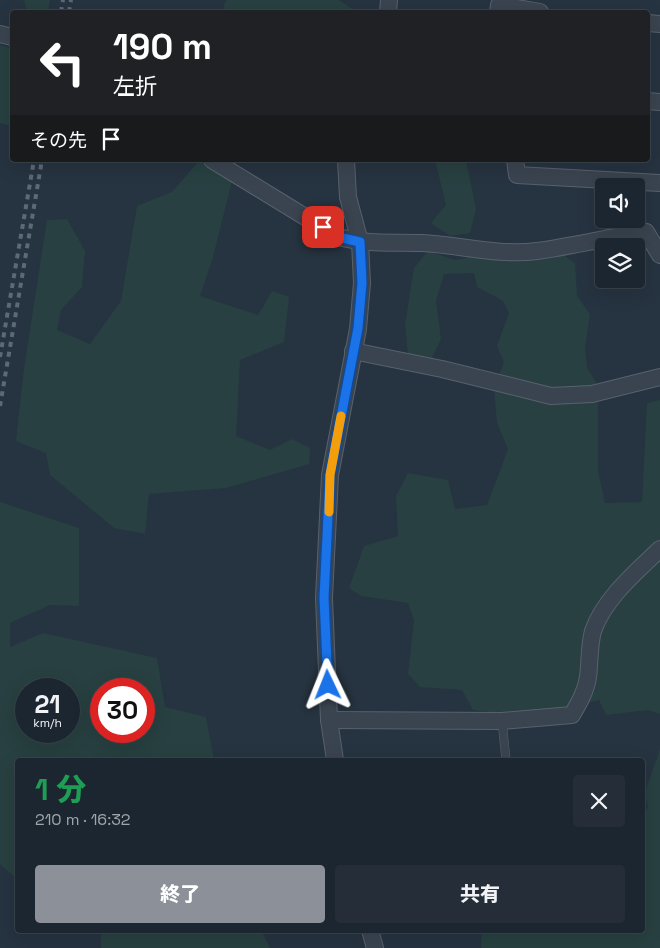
<!DOCTYPE html>
<html lang="ja">
<meta charset="utf-8">
<style>
:root{--surface:#1c2630;--page:#252e38;--text:#f1f3f6;--muted:#a0a5ab;--line:#3a434c;--accent:#8c9099}
body{margin:0;font-family:"Space Grotesk","Noto Sans JP",sans-serif;background:var(--page);color:var(--text);height:100vh;display:flex;flex-direction:column;font-size:19px;white-space:nowrap}
*{box-sizing:border-box;margin:0}
p{font-size:16px;color:var(--muted)}
.icon{flex:none;width:28px;height:28px;fill:none;stroke:currentColor;stroke-width:2;stroke-linecap:round;stroke-linejoin:round}
.map{position:relative;flex:1;overflow:hidden}
.panel{position:absolute;left:15px;top:758px;width:630px;height:175px;display:flex;flex-direction:column;background:var(--surface);border-radius:5px;box-shadow:0 5px 20px #0002,0 0 0 1px var(--line)}
.panel>*{flex:none}
.hud{position:absolute;left:10px;top:10px;width:640px;height:152px;border-radius:5px;box-shadow:0 5px 20px #0002,0 0 0 1px var(--line);background:#202124;color:#fff;overflow:hidden}
.controls{position:absolute;left:595px;top:178px;display:grid;gap:10px}
.controls a{display:grid;place-items:center;width:50px;height:50px;border-radius:5px;background:var(--surface);box-shadow:0 5px 20px #0002,0 0 0 1px var(--line);font-size:25px}
.speed{position:absolute;left:15px;top:678px;display:flex;gap:10px;font-size:25px;font-weight:700;text-align:center}
.speed>*{display:grid;place-content:center;width:65px;height:65px;border-radius:50%;background:var(--surface);box-shadow:0 5px 20px #0002,0 0 0 1px var(--line);line-height:1}
.speed small{font-size:12px;font-weight:400}
.speed .limit{border:8px solid #d22;background:#fff;color:#111}
.pin{position:absolute;display:grid;place-items:center;width:42px;height:42px;color:#fff;margin:-21px;border-radius:10px;box-shadow:0 2px 8px #0006}
.me{position:absolute;width:55px;margin:-28px;rotate:358deg;stroke-linejoin:round;filter:drop-shadow(0 0 4px #0008)}
.turn{display:flex;align-items:center;gap:18px;height:105px;padding:0 20px;font-size:22px}
.turn .icon{width:65px;height:65px;stroke-width:2.5}
.turn b{display:block;font-size:35px;line-height:42px}
.then{display:flex;align-items:center;height:48px;padding:0 20px;background:#0003;gap:10px;font-size:19px}
.round{display:grid;place-items:center;flex:none;width:52px;height:52px;border-radius:5px;background:var(--page)}
.headline{display:flex;align-items:center;justify-content:space-between;height:85px;padding:0 20px}
h1{font-size:30px;font-weight:800;line-height:38px;color:#1e9e55}
.primary-button{display:flex;gap:10px;margin-top:auto;padding:10px 20px}
.primary-button a{flex:1;height:58px;border-radius:5px;background:var(--accent);color:#fff;font-size:20px;font-weight:800;line-height:58px;text-align:center}
.primary-button a+a{background:var(--page);color:var(--text)}
.map>svg:first-child{display:block}
.green{fill:#284041;fill-rule:evenodd}
.lines{fill:none;stroke-linecap:round;stroke-linejoin:round}
.lane-casing{stroke:#58626d;stroke-width:9}
.street-casing{stroke:#58626d;stroke-width:18}
.lane{stroke:#3a4450;stroke-width:8}
.street{stroke:#3a4450;stroke-width:16}
.rail{stroke:#5c6976;stroke-width:4;stroke-dasharray:5 5;stroke-linecap:butt}
.route-casing{stroke:#114b97;stroke-width:12}
.route{stroke:#1a73e8;stroke-width:9}
.slow{stroke:#f59e0b;stroke-width:9}
</style>
<div class="map">
<svg width="660" height="948" viewBox="0 0 660 948">
<rect width="100%" height="100%" fill="#263340"/>
<g class="green">
<polygon points="24,0 50,0 48,12 27,12"/>
<polygon points="227,0 339,0 354,10 353,12 225,12 224,4"/>
<polygon points="0,45 12,49 12,126 0,123"/>
<polygon points="435,160 466,160 476,209 470,233 450,236 431,223 446,205"/>
<polygon points="199,161 232,181 213,257 200,296 258,315 272,291 289,297 284,342 240,360 236,436 270,450 292,439 310,448 309,464 226,488 149,494 145,534 114,528 50,475 46,453 16,441 24,368 47,220 67,219 85,251 82,287 61,310 57,330 90,344 121,301 137,206 172,192"/>
<path d="M428 251 455 260 481 255 560 253 575 263 577 296 590 314 585 348 587 367 598 386V471L605 503 642 502 647 403 660 400V714L648 710 606 715 599 700C554 711 519 717 473 710L462 690 420 687 408 674 414 620 408 603 361 596 349 588 364 546 398 536 396 496 408 473 448 480 455 509 487 505 508 449 497 423 494 388 504 362 497 346 509 313 503 301 477 287 474 273 444 274 436 301 441 339 431 360 408 356 405 325 414 268Z"/>
<path d="M0 502 79 528V606L50 605 10 623V647L43 633 157 658 165 707 206 717 214 760H18L17 879 0 864ZM26 689H69V731H26ZM101 689H144V731H101Z"/>
<polygon points="660,749 660,948 481,948 482,930 642,930 642,816 648,807 645,792"/>
<polygon points="101,930 261,930 270,948 101,948"/>
</g>
<g class="lines">
<g class="lane-casing">
<polyline id="lane" points="502,721 506,760"/>
</g>
<g class="street-casing">
<g id="street">
<polyline points="388,12 389,0"/>
<polyline points="498,12 499,5 540,12"/>
<polyline points="648,23 660,24"/>
<polyline points="0,34 12,37"/>
<polyline points="648,101 660,102"/>
<path d="M212 160 338 237C371 245 389 242 422 243 460 245 499 256 537 251 573 246 610 237 646 232L660 255"/>
<polyline points="515,160 517,175 660,183"/>
<polyline points="353,351 442,369 551,396 592,394 660,377"/>
<path d="M329 720 502 721 572 715C579 703 586 691 588 677 590 662 589 646 593 631 604 599 636 572 660 549"/>
<polyline points="335,760 329,720 324,598 330,475 358,329 362,283 360,242 348,197 346,160"/>
<polyline points="370,930 375,948"/>
</g>
</g>
<use href="#lane" class="lane"/>
<use href="#street" class="street"/>
<g class="rail">
<polyline points="61,12 63,0"/>
<polyline points="69,12 71,0"/>
<polyline points="0,357 34,160"/>
<polyline points="0,406 42,160"/>
</g>
</g>
<g class="lines">
<g class="route-casing">
<polyline id="route" points="323,227 338,237 360,242 362,283 358,328 330,475 324,598 328,685"/>
</g>
<use href="#route" class="route"/>
<polyline class="slow" points="329,512 330,475 341,416"/>
</g>
</svg>
<div class="controls">
<a><svg class="icon" aria-label="sound" viewBox="0 0 24 24"><path d="M4 9h4l5-4v14l-5-4H4zM17 9q2 3 0 6"/></svg></a>
<a><svg class="icon" aria-label="layers" viewBox="0 0 24 24"><path d="M12 4l9 5-9 5-9-5zM3 14l9 5 9-5"/></svg></a>
</div>
<div class="speed"><div>21<small>km/h</small></div><div class="limit">30</div></div>
<div class="pin" style="left:323px;top:227px;background:#d93025"><svg class="icon" aria-label="arrive" viewBox="0 0 24 24"><path d="M6 21V4h12l-3 4 3 4H6"/></svg></div>
<svg class="me" style="left:328px;top:685px" viewBox="-20 -20 40 40"><path d="M0-17L14 15 0 8-14 15z" fill="#1a73e8" stroke="#fff" stroke-width="4"/></svg>
<div class="hud">
<div class="turn"><svg class="icon" aria-label="left" viewBox="0 0 24 24"><path d="M17 20v-9H6M10 6l-5 5 5 5"/></svg><div><b>190 m</b>左折</div></div>
<div class="then">その先<svg class="icon" aria-label="arrive" viewBox="0 0 24 24"><path d="M6 21V4h12l-3 4 3 4H6"/></svg></div>
</div>
<section class="panel">
<div class="headline"><div><h1>1 分</h1><p>210 m · 16:32</p></div><a class="round"><svg class="icon" aria-label="close" viewBox="0 0 24 24"><path d="M6 6l12 12M18 6L6 18"/></svg></a></div>
<div class="primary-button"><a>終了</a><a>共有</a></div>
</section>
</div>
